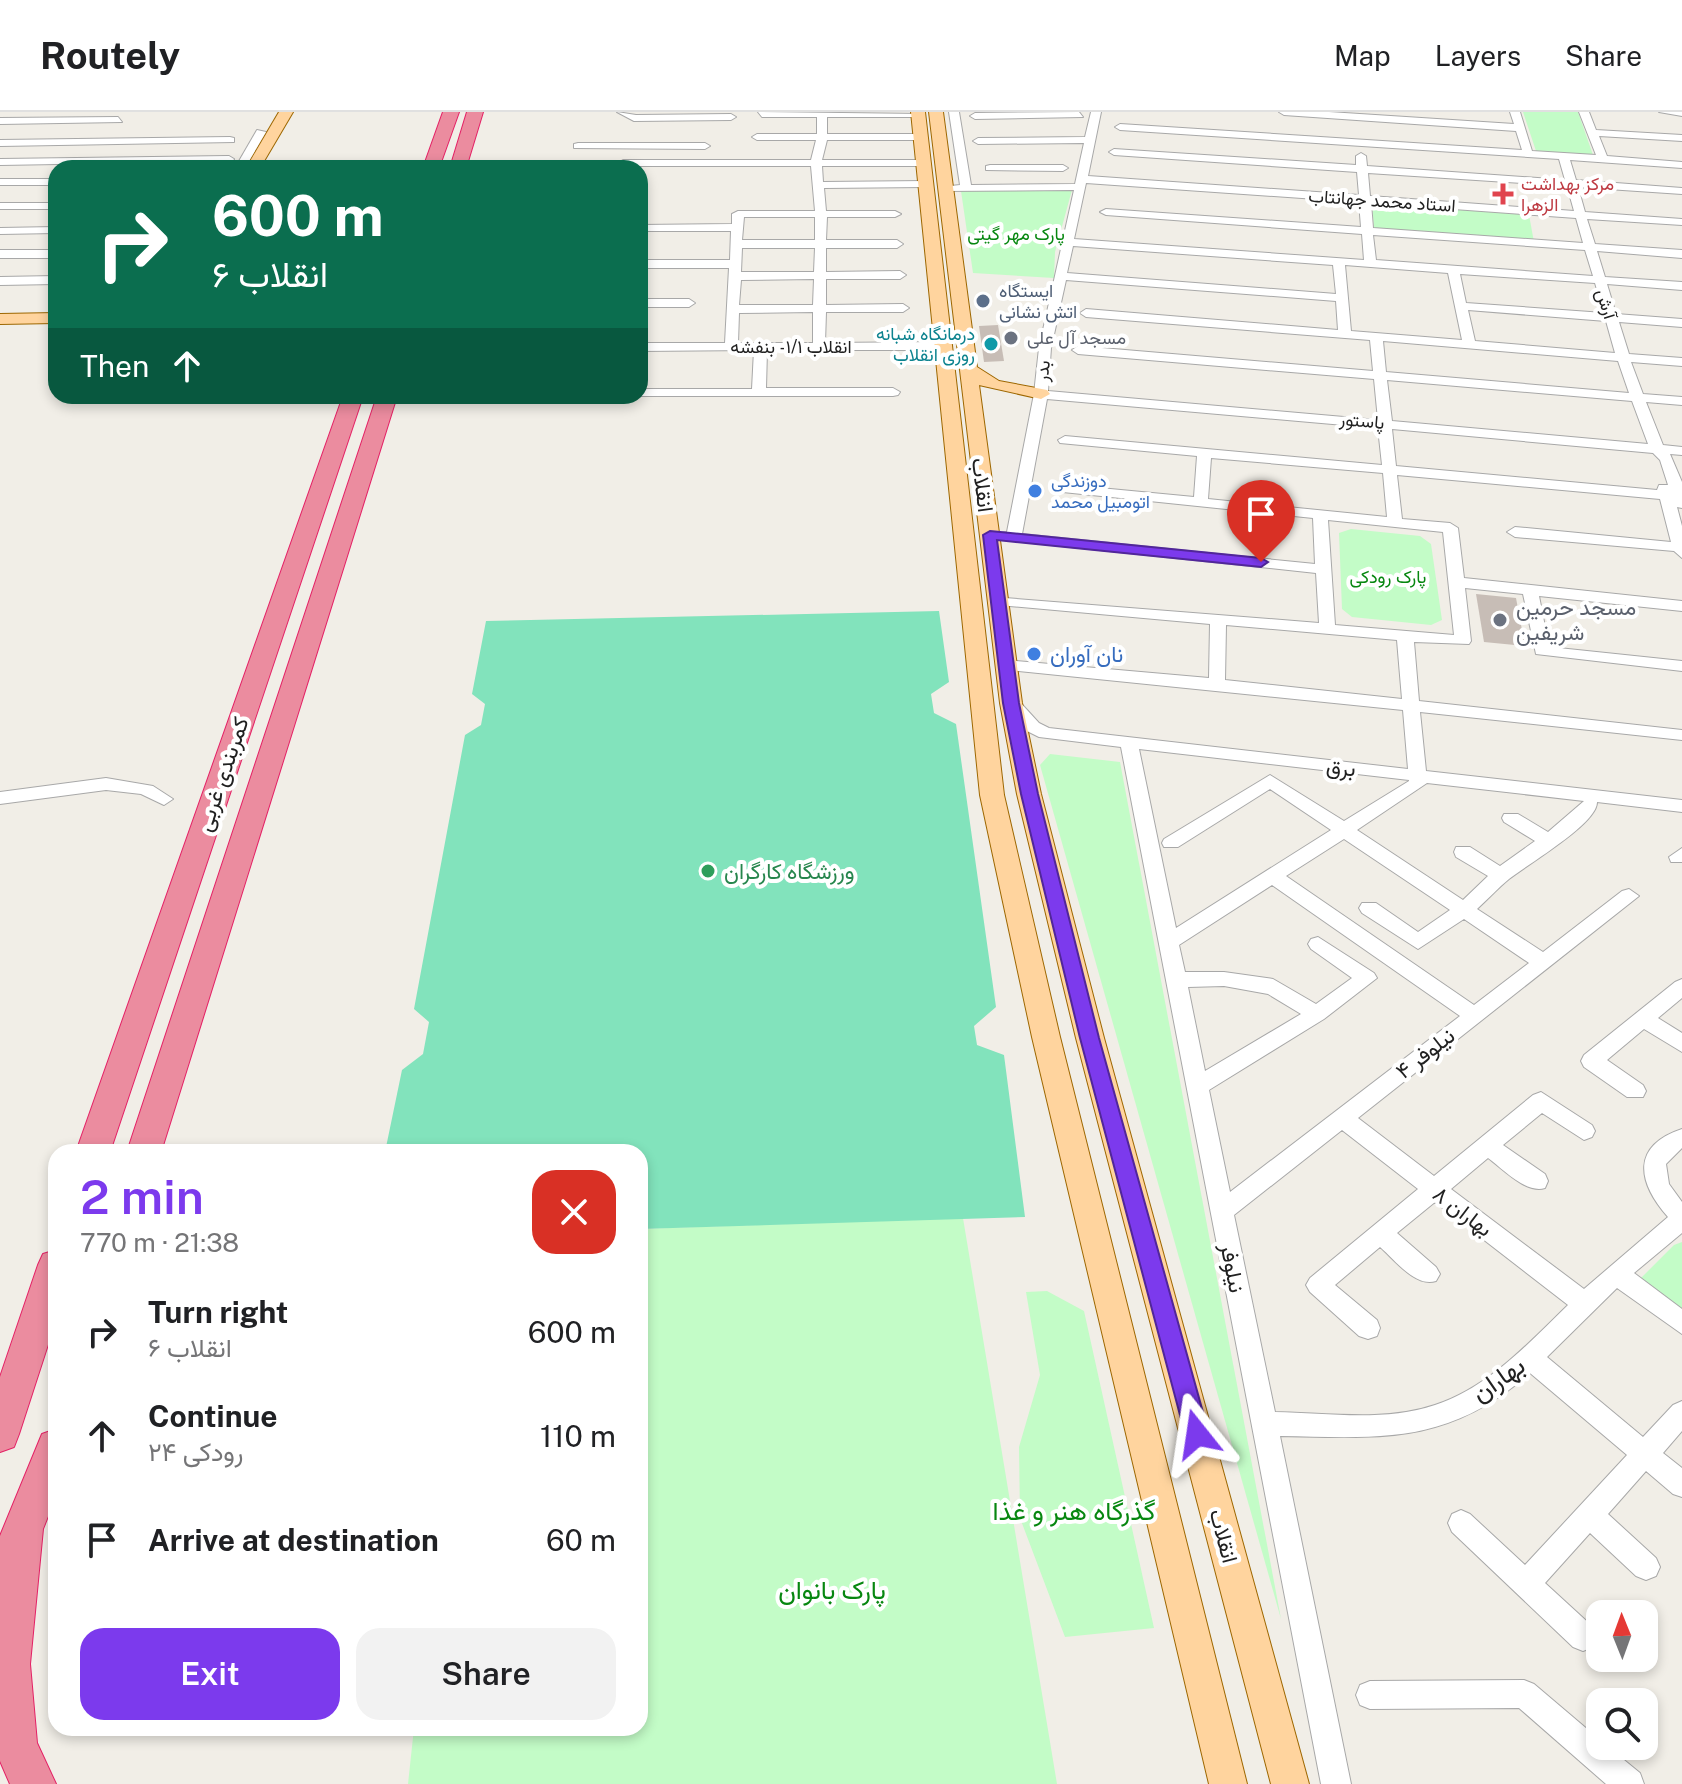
<!DOCTYPE html>
<meta charset="utf-8">
<style>
:root{--surface:#fff;--page:#f2f2f2;--text:#202124;--muted:#757577;--line:#e0e0e0;--accent:#7c3aed}
body{margin:0;font-family:"Public Sans",Vazirmatn,sans-serif;background:var(--page);color:var(--text);height:100vh;display:flex;flex-direction:column;font-size:30px;white-space:nowrap}
*{box-sizing:border-box;margin:0}
p{font-size:26px;color:var(--muted)}
.icon{flex:none;width:44px;height:44px;fill:none;stroke:currentColor;stroke-width:2;stroke-linecap:round;stroke-linejoin:round}
.map{position:relative;flex:1;overflow:hidden}
.details{position:absolute;left:48px;top:1032px;width:600px;height:592px;display:flex;flex-direction:column;background:var(--surface);border-radius:24px;box-shadow:0 4px 12px #0003}
.details>*{flex:none}
.banner{position:absolute;left:48px;top:48px;width:600px;height:244px;border-radius:24px;box-shadow:0 4px 12px #0003;background:#0b6e4f;color:#fff;overflow:hidden}
.needle{width:52px;rotate:359deg}
.tools{position:absolute;left:1586px;top:1488px;display:grid;gap:16px}
.tools a{display:grid;place-items:center;width:72px;height:72px;border-radius:16px;background:var(--surface);box-shadow:0 4px 12px #0003;font-size:40px}
.pin{position:absolute;display:grid;place-items:center;width:68px;height:68px;color:#fff;margin:-82px -34px;border-radius:50% 50% 50% 0;rotate:-45deg;box-shadow:0 0 8px #0007}
.pin .icon{rotate:45deg}
.me{position:absolute;width:88px;margin:-44px;rotate:345deg;stroke-linejoin:round;filter:drop-shadow(0 0 6px #0008)}
.turn{display:flex;align-items:center;gap:28px;height:168px;padding:0 32px;font-size:36px}
.turn .icon{width:104px;height:104px;stroke-width:2.5}
.turn b{display:block;font-size:56px;line-height:68px}
.then{display:flex;align-items:center;height:76px;padding:0 32px;background:#0003;gap:16px;font-size:30px}
.round{display:grid;place-items:center;flex:none;width:84px;height:84px;border-radius:24px;background:var(--page)}
.overview{display:flex;align-items:center;justify-content:space-between;height:136px;padding:0 32px}
h1{font-size:48px;font-weight:600;line-height:60px;color:var(--accent)}
.cta{display:flex;gap:16px;margin-top:auto;padding:16px 32px}
.cta a{flex:1;height:92px;border-radius:24px;background:var(--accent);color:#fff;font-size:32px;font-weight:600;line-height:92px;text-align:center}
.cta a+a{background:var(--page);color:var(--text)}
ul{padding:0;list-style:none}
li{display:flex;align-items:center;gap:24px;height:104px;padding:0 32px}
li div{flex:1}
li b{display:block;font-size:30px}
li em{font-style:normal}
header{display:flex;align-items:center;gap:48px;box-sizing:border-box;height:112px;padding:0 40px;background:var(--surface);border-bottom:2px solid var(--line)}
header strong{font-size:38px}
nav{display:flex;gap:44px;margin-inline-start:auto;font-size:28px}
.map>svg:first-child{display:block}
.park{fill:#c3fcc7}
.pitch{fill:#82e3bc}
.building{fill:#c7bdb6}
.lines{fill:none;stroke-linecap:round;stroke-linejoin:round}
.minor-casing{stroke:#a8a8a8;stroke-width:2}
.major-casing{stroke:#9d6700;stroke-width:2}
.highway-casing{stroke:#e42065;stroke-width:2}
.minor{fill:#fff;fill-rule:evenodd}
.major{fill:#ffd49e;fill-rule:evenodd}
.highway{fill:#eb8c9f;fill-rule:evenodd}
.route{fill:#7c3aed;stroke:#51269a;stroke-width:2}
.health-dot{fill:#e0444e;stroke:#fff;stroke-width:3}
.service-dot{fill:#5c6f8a;stroke:#fff;stroke-width:3}
.worship-dot{fill:#6b7280;stroke:#fff;stroke-width:3}
.culture-dot{fill:#0f9aa8;stroke:#fff;stroke-width:3}
.shop-dot{fill:#3f7fe0;stroke:#fff;stroke-width:3}
.leisure-dot{fill:#2e9e5b;stroke:#fff;stroke-width:3}
.labels{text-anchor:middle;stroke-width:8;stroke-linejoin:round;paint-order:stroke}
.far-health-label{font-size:18px;fill:#be3a42;stroke:#fff;text-anchor:start}
.far-street-label{font-size:18px;fill:#212121;stroke:#fff}
.far-park-label{font-size:18px;fill:#078710;stroke:#fff}
.far-service-label{font-size:18px;fill:#4e5e75;stroke:#fff;text-anchor:start}
.far-culture-label{font-size:18px;fill:#0d838f;stroke:#fff;text-anchor:end}
.far-worship-label{font-size:18px;fill:#5b616d;stroke:#fff;text-anchor:start}
.far-shop-label{font-size:18px;fill:#366cbe;stroke:#fff;text-anchor:start}
.street-label{font-size:22px;fill:#212121;stroke:#fff}
.worship-label{font-size:22px;fill:#5b616d;stroke:#fff;text-anchor:start}
.shop-label{font-size:22px;fill:#366cbe;stroke:#fff;text-anchor:start}
.leisure-label{font-size:22px;fill:#27864d;stroke:#fff;text-anchor:start}
.near-street-label{font-size:26px;fill:#212121;stroke:#fff}
.near-park-label{font-size:26px;fill:#078710;stroke:#fff}
</style>
<header>
<strong>Routely</strong>
<nav><a>Map</a><a>Layers</a><a>Share</a></nav>
</header>
<div class="map">
<svg width="1682" height="1672" viewBox="0 0 1682 1672">
<rect width="100%" height="100%" fill="#f1eee7"/>
<g class="park">
<polygon points="1523,0 1578,0 1593,43 1536,39"/>
<polygon points="1072,78 1055,140 1054,166 973,161 961,79"/>
<polygon points="1372,91 1529,103 1534,130 1374,117"/>
<polygon points="1351,417 1420,424 1431,432 1442,508 1431,513 1352,505 1342,497 1339,421"/>
<polygon points="1050,642 1120,650 1281,1507 1040,653"/>
<polygon points="963,1106 1057,1672 408,1672 414,1616 640,1616 640,1117"/>
<polygon points="1682,1130 1682,1199 1639,1168 1674,1133"/>
<polygon points="1047,1179 1084,1199 1154,1516 1065,1525 1020,1406 1019,1335 1040,1263 1026,1180"/>
</g>
<polygon class="pitch" points="939,499 949,570 931,582 934,601 956,612 996,895 974,914 977,933 1004,943 1025,1105 640,1117 640,1040 385,1040 402,958 423,942 429,910 414,897 465,623 481,613 485,592 472,582 486,509"/>
<g class="building">
<polygon points="998,213 1004,249 984,250 979,214"/>
<polygon points="1476,482 1516,486 1525,534 1484,530"/>
</g>
<g class="lines">
<g class="minor-casing">
<g id="minor">
<polygon points="617,0 636,3 731,2 736,5 731,8 634,9"/>
<path d="M758 0 923 2 918 5H827V22H920L925 25 920 28H827L822 48H923L928 51 923 54H822L823 70 925 69 930 72 925 75 824 76 826 99H895L901 102 895 105H827L826 128H897L903 132 897 136H826V160L900 159 906 163 900 167H826V193L903 192 909 196 903 200H826L825 231 942 230 948 234 942 238H767L766 276H893L900 280 898 283 893 284H636H640V277H752L754 238 640 239V231H725L729 156H640V148H730L731 119H640V113L732 112V102L738 99H815L811 54H623L618 51 623 48H811L816 28H757L752 25 757 22H817V5H762ZM744 105H815V128H742ZM742 136H815L814 160H741ZM814 167 813 193H739L741 168ZM813 200V231H738L739 201Z"/>
<path d="M949 0H959L971 73 1075 72 1084 31 978 32 973 29 978 26 1085 25 1091 0H1101L1088 64 1359 83 1357 60 1114 43 1109 40 1114 37 1356 53V44L1361 41 1366 44 1367 54 1565 68 1559 47 1120 18 1115 15 1120 12 1522 38 1516 19 1284 3 1279 0H1329L1514 12 1510 0H1520L1532 39 1596 43 1579 0H1589L1596 18 1682 23V29L1599 24 1607 44 1682 50V56L1570 48 1576 68 1682 76V82L1578 75 1585 100 1682 107V113L1587 107 1595 132 1682 138V146L1597 139 1605 165 1682 170V178L1607 172 1616 202 1682 207V215L1619 210 1629 242 1682 246V254L1631 250 1643 282 1682 285V293L1646 290 1663 333 1682 335V343L1670 342 1682 370V396L1677 395 1682 414V446L1674 439 1515 425 1507 420 1515 415 1671 430 1660 387 1397 363 1402 407 1450 411 1458 416 1464 466 1682 489V499L1539 484 1549 535 1682 549V559L1536 542 1523 482 1465 476 1471 529 1469 532 1414 530 1419 589 1682 618V628L1420 600 1426 659 1682 688V700L1597 690C1598 711 1528 752 1509 767 1498 776 1488 787 1477 797L1543 840 1622 779 1629 777 1639 784 1358 1006 1434 1064 1533 983 1541 980 1592 1013 1595 1019 1592 1025 1584 1028 1542 1001 1503 1033 1545 1062 1548 1069 1545 1076C1526 1082 1503 1057 1488 1046L1451 1077 1584 1177 1668 1105C1637 1070 1631 1034 1682 1017V1036L1666 1052 1669 1072 1682 1090V1121L1634 1161 1682 1197V1222L1617 1176 1547 1245 1643 1325 1673 1293 1682 1289V1319L1663 1341 1682 1356V1385L1673 1382 1646 1359 1608 1402 1656 1446 1660 1455 1656 1464 1646 1468 1636 1464 1590 1421 1545 1471 1593 1515 1597 1525 1593 1535 1583 1539 1573 1535 1452 1420 1448 1411 1452 1402 1461 1398 1470 1402 1525 1453 1627 1343 1530 1261C1448 1333 1382 1326 1280 1324L1351 1672H1321L1121 635 1039 625 1027 619 1002 591 1005 587H1017L1039 611 1049 616 1408 657 1403 598 1000 557V549L1006 548 1209 566 1210 512 998 493 990 488 992 485 1319 511 1316 461 996 427V421L1007 420 1034 282 1039 236 1074 78 942 79V75L960 73ZM1368 61 1567 74 1574 99 1370 84ZM1086 71 1359 90 1361 115 1106 97 1100 100 1106 103 1362 122 1364 148 1074 127ZM1371 91 1576 106 1583 131 1373 116ZM1373 123 1585 138 1593 164 1376 148ZM1073 134 1333 153 1336 182 1067 161ZM1345 153 1448 161 1462 228 1351 219ZM1460 162 1595 171 1604 201 1466 191ZM1066 168 1336 189 1338 218 1086 197 1080 201 1086 205 1370 228 1373 259 1078 234 1072 238 1078 242 1374 267 1378 308 1048 279 1051 236ZM1468 198 1606 209 1615 241 1475 229ZM1383 229 1618 249 1629 281 1386 260ZM1387 268 1632 289 1648 332 1392 309ZM1047 287 1378 316 1382 353 1065 324 1058 328 1060 331 1197 344 1194 385 1058 372 1051 376 1053 379 1313 406 1315 452 1022 422ZM1392 317 1653 341 1660 348 1668 373H1659L1657 378 1396 354ZM1211 346 1383 361 1387 405 1208 387ZM1328 408 1443 420 1454 523 1335 513ZM1226 513 1397 528 1402 587 1225 568ZM1139 637 1409 668V669L1344 709 1270 663 1164 727 1162 731 1164 735H1178L1270 677 1331 718 1176 816ZM1427 671 1584 689 1548 720 1518 702H1504L1502 706 1504 710 1535 729 1500 754 1470 735H1456L1454 740 1456 745 1488 764 1463 788 1357 718ZM1344 727 1450 798 1418 820 1376 791H1362L1359 796 1362 801 1418 837 1464 807 1529 851 1474 893 1286 764ZM1272 773 1460 904 1230 1080 1209 978 1324 907 1377 866 1374 861 1318 825 1311 827 1308 832 1311 837 1352 866 1316 892 1273 867 1224 860H1185L1179 833ZM1224 874 1268 882 1301 902 1205 959 1188 875ZM1342 1018 1418 1077 1310 1166 1306 1173 1310 1180 1359 1224 1368 1227 1377 1224 1380 1216 1377 1208 1335 1173 1380 1135C1395 1148 1416 1176 1436 1169L1440 1162 1436 1155 1397 1121 1435 1090 1568 1193C1529 1231 1488 1276 1435 1293 1385 1310 1327 1301 1275 1300L1234 1103Z"/>
<polygon points="1079,0 1083,5 975,7 970,4 975,1"/>
<polygon points="1659,0 1682,0 1682,4"/>
<polygon points="118,5 122,10 0,12 0,6"/>
<polygon points="257,18 266,20 245,56 235,56"/>
<polygon points="230,25 234,26 234,30 0,34 0,28"/>
<polygon points="578,31 705,31 710,34 705,37 574,36 574,32"/>
<polygon points="229,44 234,47 233,49 0,53 0,47"/>
<polygon points="990,53 1063,53 1068,56 1063,59 986,58 986,54"/>
<rect x="0" y="67" width="56" height="6"/>
<rect x="0" y="91" width="56" height="6"/>
<polygon points="56,115 56,121 0,122 0,116"/>
<rect x="0" y="138" width="56" height="8"/>
<polygon points="56,164 56,172 0,173 0,165"/>
<polygon points="640,187 689,187 695,191 689,195 640,195"/>
<polygon points="106,666 153,674 173,687 164,693 141,682 106,678 0,692 0,680"/>
<polygon points="1682,736 1682,750 1671,750 1669,745"/>
<polygon points="1682,867 1682,886 1658,906 1682,921 1682,940 1644,917 1607,948 1643,973 1646,979 1643,985 1627,985 1584,955 1581,949 1584,943 1675,870"/>
<polygon points="1524,1568 1534,1572 1600,1628 1600,1634 1607,1634 1640,1661 1644,1672 1606,1672 1519,1596 1370,1597 1360,1593 1356,1583 1360,1573 1370,1569"/>
</g>
</g>
<g class="major-casing">
<g id="major">
<polygon points="279,0 293,0 260,56 246,56"/>
<polygon points="911,0 925,0 1004,683 1060,925 1247,1672 1209,1672 1032,925 980,683"/>
<polygon points="929,0 943,0 977,255 999,269 1047,278 1050,282 1041,287 979,273 1022,591 1041,682 1104,926 1309,1672 1271,1672 1076,926 1017,682 1000,591"/>
<polygon points="56,201 56,211 0,212 0,202"/>
</g>
</g>
<g class="highway-casing">
<g id="highway">
<polygon points="443,0 459,0 439,56 423,56"/>
<polygon points="467,0 483,0 466,56 450,56"/>
<polygon points="343,284 363,284 110,1040 76,1040"/>
<polygon points="377,284 397,284 161,1040 127,1040"/>
<polygon points="56,1138 56,1208 19,1322 14,1335 0,1340 0,1265 38,1153 43,1142"/>
<polygon points="56,1317 56,1384 43,1417 30,1552 37,1631 56,1672 10,1672 0,1649 0,1424 42,1322"/>
</g>
</g>
<use href="#minor" class="minor"/>
<use href="#major" class="major"/>
<use href="#highway" class="highway"/>
</g>
<polygon class="route" points="990,419 1261,446 1268,450 1261,455 997,428 1019,591 1038,682 1099,926 1209,1322 1205,1330 1197,1333 1189,1330 1185,1322 1080,926 1021,682 1003,591 983,423"/>
<path class="health-dot" d="M1499 70h8v8h8v8h-8v8h-8v-8h-8v-8h8z"/>
<circle class="service-dot" cx="983" cy="189" r="8"/>
<g class="worship-dot">
<circle cx="1011" cy="226" r="8"/>
<circle cx="1500" cy="508" r="8"/>
</g>
<circle class="culture-dot" cx="991" cy="232" r="8"/>
<g class="shop-dot">
<circle cx="1035" cy="379" r="8"/>
<circle cx="1034" cy="542" r="8"/>
</g>
<circle class="leisure-dot" cx="708" cy="759" r="8"/>
<g class="labels">
<g class="far-health-label">
<text x="1521" y="78">مرکز بهداشت<tspan x="1521" dy="21">الزهرا</tspan></text>
</g>
<g class="far-street-label">
<text transform="translate(1382 89) rotate(4)" y="6">استاد محمد جهانتاب</text>
<text transform="translate(1606 192) rotate(73)" y="6">آرش</text>
<text x="791" y="241">انقلاب ۱/۱ - بنفشه</text>
<text transform="translate(1043 259) rotate(-85)" y="6">بدر</text>
<text transform="translate(1362 309) rotate(5)" y="6">پاستور</text>
</g>
<g class="far-park-label">
<text x="1016" y="128">پارک مهر گیتی</text>
<text x="1388" y="471">پارک رودکی</text>
</g>
<g class="far-service-label">
<text x="999" y="185">ایستگاه<tspan x="999" dy="21">اتش نشانی</tspan></text>
</g>
<g class="far-culture-label">
<text x="975" y="228">درمانگاه شبانه<tspan x="975" dy="21">روزی انقلاب</tspan></text>
</g>
<g class="far-worship-label">
<text x="1027" y="232">مسجد آل علی</text>
</g>
<g class="far-shop-label">
<text x="1051" y="375">دوزندگی<tspan x="1051" dy="21">اتومبیل محمد</tspan></text>
</g>
<g class="street-label">
<text transform="translate(983 373) rotate(83)" y="8">انقلاب</text>
<text transform="translate(1341 655) rotate(6)" y="8">برق</text>
<text transform="translate(222 662) rotate(-71)" y="8">کمربندی غربی</text>
<text transform="translate(1425 941) rotate(-38)" y="8">نیلوفر ۴</text>
<text transform="translate(1463 1099) rotate(37)" y="8">بهاران ۸</text>
<text transform="translate(1233 1156) rotate(79)" y="8">نیلوفر</text>
<text transform="translate(1224 1424) rotate(75)" y="8">انقلاب</text>
</g>
<g class="worship-label">
<text x="1516" y="503">مسجد حرمین<tspan x="1516" dy="25">شریفین</tspan></text>
</g>
<g class="shop-label">
<text x="1050" y="550">نان آوران</text>
</g>
<g class="leisure-label">
<text x="724" y="767">ورزشگاه کارگران</text>
</g>
<g class="near-street-label">
<text transform="translate(1498 1267) rotate(-35)" y="9">بهاران</text>
</g>
<g class="near-park-label">
<text x="1074" y="1408">گذرگاه هنر و غذا</text>
<text x="832" y="1487">پارک بانوان</text>
</g>
</g>
</svg>
<div class="tools">
<a><svg class="needle" viewBox="-14 -14 28 28"><path d="M0-13l5 13h-10z" fill="#e53935"/><path d="M0 13l5-13h-10z" fill="#757577"/></svg></a>
<a><svg class="icon" aria-label="search" viewBox="0 0 24 24"><circle cx="10" cy="10" r="6"/><path d="M15 15l6 6"/></svg></a>
</div>
<div class="pin" style="left:1261px;top:450px;background:#d93025"><svg class="icon" aria-label="arrive" viewBox="0 0 24 24"><path d="M6 21V4h12l-3 4 3 4H6"/></svg></div>
<svg class="me" style="left:1197px;top:1322px" viewBox="-20 -20 40 40"><path d="M0-17L14 15 0 8-14 15z" fill="#7c3aed" stroke="#fff" stroke-width="4"/></svg>
<div class="banner">
<div class="turn"><svg class="icon" aria-label="right" viewBox="0 0 24 24"><path d="M7 20v-9h11M14 6l5 5-5 5"/></svg><div><b>600 m</b>انقلاب ۶</div></div>
<div class="then">Then<svg class="icon" aria-label="ahead" viewBox="0 0 24 24"><path d="M12 20V5M6 11l6-6 6 6"/></svg></div>
</div>
<section class="details">
<div class="overview"><div><h1>2 min</h1><p>770 m · 21:38</p></div><a class="round" style="background:#d93025;color:#fff"><svg class="icon" aria-label="close" viewBox="0 0 24 24"><path d="M6 6l12 12M18 6L6 18"/></svg></a></div>
<ul>
<li><svg class="icon" aria-label="right" viewBox="0 0 24 24"><path d="M7 20v-9h11M14 6l5 5-5 5"/></svg><div><b>Turn right</b><p>انقلاب ۶</p></div><em>600 m</em></li>
<li><svg class="icon" aria-label="ahead" viewBox="0 0 24 24"><path d="M12 20V5M6 11l6-6 6 6"/></svg><div><b>Continue</b><p>رودکی ۲۴</p></div><em>110 m</em></li>
<li><svg class="icon" aria-label="arrive" viewBox="0 0 24 24"><path d="M6 21V4h12l-3 4 3 4H6"/></svg><div><b>Arrive at destination</b></div><em>60 m</em></li>
</ul>
<div class="cta"><a>Exit</a><a>Share</a></div>
</section>
</div>
